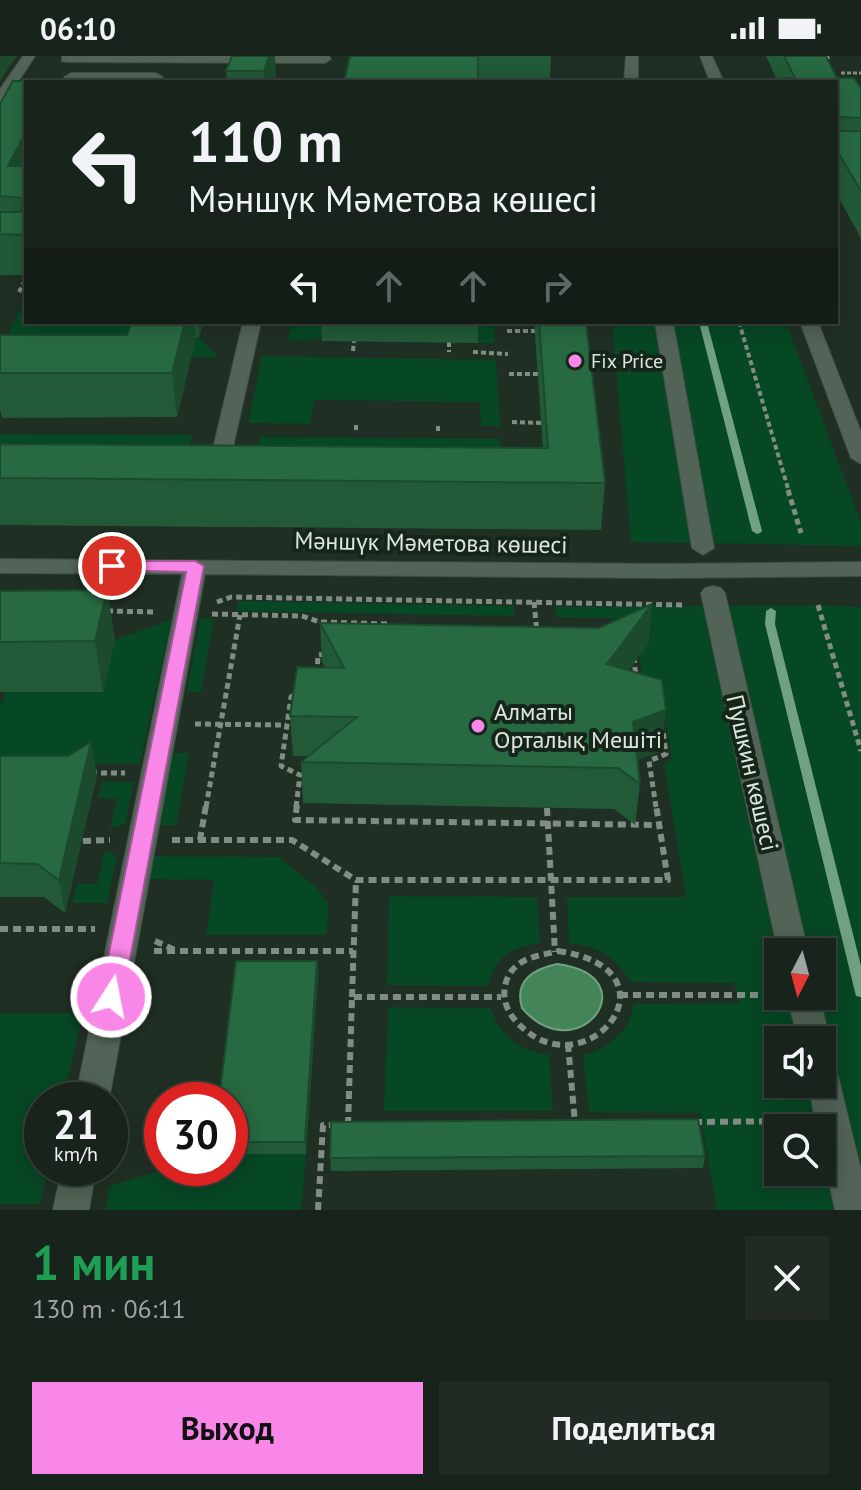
<!DOCTYPE html>
<html lang="ru">
<meta charset="utf-8">
<style>
:root{--surface:#18231b;--page:#212b24;--text:#f1f3f6;--muted:#9fa4a3;--line:#36403a;--accent:#f987e8}
body{margin:0;font-family:"PT Sans",sans-serif;background:var(--page);color:var(--text);height:100vh;display:flex;flex-direction:column;font-size:30px;white-space:nowrap}
*{box-sizing:border-box;margin:0}
p{font-size:26px;color:var(--muted)}
.icon{flex:none;width:44px;height:44px;fill:none;stroke:currentColor;stroke-width:2;stroke-linecap:round;stroke-linejoin:round}
.map{position:relative;height:1154px;overflow:hidden}
.sheet{display:flex;flex-direction:column;background:var(--surface);flex:1}
.sheet>*{flex:none}
.top-card{position:absolute;left:24px;top:24px;width:814px;height:244px;border-radius:0px;box-shadow:0 4px 20px #0003,0 0 0 2px var(--line);background:#18231b;color:var(--text);overflow:hidden}
.needle{width:52px;rotate:186deg}
.tools{position:absolute;left:764px;top:882px;display:grid;gap:16px}
.tools a{display:grid;place-items:center;width:72px;height:72px;border-radius:0px;background:var(--surface);box-shadow:0 4px 20px #0003,0 0 0 2px var(--line);font-size:40px}
.speed{position:absolute;left:24px;top:1026px;display:flex;gap:16px;font-size:40px;font-weight:700;text-align:center}
.speed>*{display:grid;place-content:center;width:104px;height:104px;border-radius:50%;background:var(--surface);box-shadow:0 4px 20px #0003,0 0 0 2px var(--line);line-height:1}
.speed small{font-size:20px;font-weight:400}
.speed .limit{border:12px solid #d22;background:#fff;color:#111}
.pin{position:absolute;display:grid;place-items:center;width:68px;height:68px;color:#fff;margin:-34px;border:4px solid #fff;border-radius:50%;box-shadow:0 2px 8px #0007}
.me{position:absolute;width:88px;margin:-44px;rotate:11deg;stroke-linejoin:round;filter:drop-shadow(0 0 6px #0008)}
.turn{display:flex;align-items:center;gap:28px;height:168px;padding:0 32px;font-size:36px}
.turn .icon{width:104px;height:104px;stroke-width:2.5}
.turn b{display:block;font-size:56px;line-height:68px}
.lanes{display:flex;align-items:center;height:76px;padding:0 32px;background:#0003;justify-content:center;gap:40px;direction:ltr}
.lanes .off{opacity:.35}
.round{display:grid;place-items:center;flex:none;width:84px;height:84px;border-radius:0px;background:var(--page)}
.headline{display:flex;align-items:center;justify-content:space-between;height:136px;padding:0 32px}
h1{font-size:48px;font-weight:700;line-height:60px;color:#1e9e55}
.cta{display:flex;gap:16px;margin-top:auto;padding:16px 32px}
.cta a{flex:1;height:92px;border-radius:0px;background:var(--accent);color:#111;font-size:32px;font-weight:700;line-height:92px;text-align:center}
.cta a+a{background:var(--page);color:var(--text)}
.status{display:flex;justify-content:space-between;align-items:center;height:56px;padding:0 40px;background:var(--surface);direction:ltr}
.status svg{height:22px;fill:currentColor}
.map>svg:first-child{display:block}
.green{fill:#064724;fill-rule:evenodd}
.water{fill:#438458;stroke:#71a180;stroke-width:2}
.lines{fill:none;stroke-linecap:round;stroke-linejoin:round}
.stream{fill:#71a180;fill-rule:evenodd}
.minor-casing{stroke:#404d44;stroke-width:2}
.path-far3{stroke:#818d84;stroke-width:3;stroke-dasharray:4 2;stroke-linecap:butt}
.path-far2{stroke:#818d84;stroke-width:4;stroke-dasharray:5 3;stroke-linecap:butt}
.path-far1{stroke:#818d84;stroke-width:5;stroke-dasharray:6 4;stroke-linecap:butt}
.path{stroke:#818d84;stroke-width:6;stroke-dasharray:8 5;stroke-linecap:butt}
.minor{fill:#526357;fill-rule:evenodd}
.wall{fill:#225a37}
.shaded-wall{fill:#1b4a2d}
.building{fill:#276940;stroke:#1b4a2d;stroke-width:2}
.route{fill:#f987e8;stroke:#a25897;stroke-width:2}
.poi-dot{fill:#f987e8;stroke:#16251a;stroke-width:3}
.labels{text-anchor:middle;stroke-width:8;stroke-linejoin:round;paint-order:stroke}
.far-poi-label{font-size:20px;fill:#dde6df;stroke:#16251a;text-anchor:start}
.street-label{font-size:24px;fill:#dde6df;stroke:#16251a}
.poi-label{font-size:24px;fill:#dde6df;stroke:#16251a;text-anchor:start}
</style>
<div class="status"><b>06:10</b><svg viewBox="0 0 49 12"><path d="M0 12V9h3v3zM5 12V6h3v6zM10 12V3h3v9zM15 12V0h3v12zM26 1h20v11H26zM47 4h2v5h-2z"/></svg></div>
<div class="map">
<svg width="861" height="1154" viewBox="0 0 861 1154">
<rect width="100%" height="100%" fill="#202f24"/>
<g class="green">
<polygon points="22,250 26,250 26,266 152,266 147,280 199,281 218,301 0,302 0,295"/>
<polygon points="291,266 494,266 495,287 478,287 478,271 288,285"/>
<polygon points="612,266 786,266 861,467 861,490 631,486"/>
<polygon points="262,300 496,304 500,370 481,370 480,346 315,344 310,368 248,367"/>
<polygon points="0,378 192,379 183,412 0,412"/>
<polygon points="260,381 500,383 500,415 254,412"/>
<polygon points="238,545 514,550 514,560 236,555"/>
<path d="M818 549 861 551V1154H717L700 1057 589 1056 583 999C610 992 629 976 634 948L739 947 734 927 630 926C616 901 597 890 569 887L567 841H686L664 708 672 703 663 650 645 643 635 563 556 561 555 551ZM778 896H822V940H778ZM778 984H822V1028H778ZM778 1072H822V1116H778Z"/>
<polygon points="200,563 214,563 201,636 187,636"/>
<polygon points="171,564 140,708 0,706 0,652 6,636 103,636 115,584"/>
<polygon points="174,697 189,697 176,769 160,769"/>
<polygon points="102,726 134,726 125,768 110,773 117,743 98,742"/>
<polygon points="105,795 117,800 107,847 72,847 77,828 97,828"/>
<polygon points="154,800 279,801 317,832 328,847 327,879 206,879 214,824 149,823"/>
<path d="M389 840 537 841 540 887C509 893 497 899 488 930L387 929Z"/>
<path d="M388 951 490 952C502 982 518 993 549 999L553 1055H384Z"/>
<polygon points="0,957 83,957 63,1044 42,1044 42,1112 48,1112 40,1148 0,1148"/>
<polygon points="230,1098 306,1098 301,1154 106,1154 109,1130 169,1112 230,1112"/>
</g>
<path class="water" d="M557 908C651 920 578 1017 522 952 514 925 533 913 557 908Z"/>
<g class="lines">
<g class="stream">
<polygon points="699,266 707,266 762,475 760,477 757,478 752,475"/>
<polygon points="771,552 776,555 775,568 861,910 861,941 856,940 855,936 765,568 766,555"/>
</g>
<g class="minor-casing">
<g id="minor">
<polygon points="23,0 35,0 5,46 0,47 0,33"/>
<polygon points="62,0 329,0 331,3 325,7 67,6 62,5"/>
<polygon points="626,0 638,0 638,26 624,26"/>
<polygon points="700,0 712,0 724,26 710,26"/>
<polygon points="71,17 156,17 163,21 156,25 66,24 64,21"/>
<polygon points="243,266 261,266 227,418 217,424 207,418"/>
<polygon points="655,266 673,266 714,492 703,499 692,492"/>
<polygon points="800,266 818,266 861,376 861,408 851,402"/>
<polygon points="0,503 664,508 861,506 861,520 664,522 205,518 109,1044 75,1044 182,518 0,517"/>
<polygon points="713,530 721,532 725,537 808,896 778,896 701,537 705,532"/>
<polygon points="787,940 819,940 830,984 825,993 822,994 822,984 798,984"/>
<polygon points="822,1007 834,1011 838,1020 861,1114 861,1154 835,1154 822,1093 822,1072 817,1072 808,1028 822,1028"/>
<polygon points="62,1112 96,1112 89,1154 53,1154"/>
</g>
</g>
<g class="path-far3">
<polyline points="827,0 829,3"/>
<polyline points="841,17 861,17"/>
</g>
<g class="path-far2">
<polyline points="19,236 26,222"/>
<polyline points="739,266 789,436"/>
<polyline points="507,275 535,275"/>
<polyline points="449,286 449,296"/>
<polyline points="353,295 354,285"/>
<polyline points="473,296 508,298"/>
<polyline points="509,318 538,318"/>
<polyline points="512,366 541,367"/>
<polyline points="356,369 356,374"/>
<polyline points="438,370 438,375"/>
</g>
<g class="path-far1">
<polyline points="788,434 801,477"/>
<polyline points="217,546 231,541 686,549"/>
<polyline points="534,546 537,577"/>
<polyline points="818,549 861,695"/>
<polyline points="107,555 157,556"/>
<polyline points="212,558 302,560 320,566 389,568"/>
<polyline points="634,601 636,623"/>
<polyline points="317,618 318,599 325,598"/>
<polyline points="195,668 286,669"/>
<polyline points="91,717 125,717"/>
<polyline points="206,751 240,559"/>
<polyline points="296,751 300,719 281,710 291,641 298,637"/>
<polyline points="656,751 649,705 666,698 663,674"/>
</g>
<g class="path">
<polyline points="297,749 295,764 659,769"/>
<polyline points="547,752 555,896"/>
<polyline points="172,784 292,784 356,824 668,824 656,749"/>
<polyline points="200,784 206,749"/>
<polyline points="83,785 110,784"/>
<polyline points="0,873 95,873"/>
<polyline points="155,885 175,894"/>
<polyline points="154,895 353,895"/>
<path d="M558 895C689 914 582 1042 515 964 497 944 502 913 528 903 537 899 548 898 558 895Z"/>
<polyline points="620,939 773,939"/>
<polyline points="352,941 356,824"/>
<polyline points="568,988 575,1067"/>
<polyline points="694,1066 800,1065"/>
<polyline points="348,1069 352,941 501,941"/>
<polyline points="318,1154 323,1069 336,1069"/>
</g>
<use href="#minor" class="minor"/>
</g>
<g class="wall">
<polygon points="232,0 276,18 274,26 227,26 226,15"/>
<polygon points="350,0 551,0 550,26 344,26"/>
<polygon points="766,0 826,0 837,22 861,33 861,182 836,137 836,26 778,26"/>
<polygon points="26,26 26,219 0,219 0,48"/>
<polygon points="132,266 204,266 199,281 196,281 177,361 2,362 0,353 0,279 127,279"/>
<polygon points="321,266 478,266 478,287 322,285"/>
<polygon points="534,266 586,266 605,427 601,474 0,469 0,388 543,392"/>
<polygon points="107,534 115,584 103,636 0,636 0,535"/>
<polygon points="652,548 648,588 629,614 662,695 637,704 640,728 635,769 614,753 303,747 301,706 308,700 293,700 290,660 325,612 322,606 320,567 599,572"/>
<polygon points="0,700 97,719 65,857 44,841 0,841"/>
<polygon points="318,918 306,1098 230,1098 230,1044"/>
<polygon points="705,1100 703,1112 331,1115 330,1102"/>
</g>
<g class="shaded-wall">
<polygon points="0,0 17,0 0,25"/>
<polygon points="269,0 275,0 276,18 274,26 264,26 264,15"/>
<polygon points="26,76 26,124 8,110"/>
<polygon points="185,266 195,266 196,281 177,361 172,317"/>
<polygon points="198,266 204,266 199,281"/>
<polygon points="107,534 115,584 103,636 95,585"/>
<polygon points="652,548 648,588 604,648 607,608"/>
<polygon points="666,654 662,695 629,707 633,666"/>
<polygon points="91,686 97,719 65,857 59,824"/>
<polygon points="317,905 318,918 306,1098 305,1086"/>
</g>
<g class="building">
<polygon points="232,0 269,0 264,15 226,15"/>
<polygon points="350,0 478,0 478,26 344,26"/>
<polygon points="784,0 826,0 837,22 854,22 861,33 861,62 841,61 838,72 841,75 861,75 861,135 836,93 836,26 786,26 784,22 795,22"/>
<polygon points="13,25 54,25 26,26 26,76 8,110 26,110 26,179 0,178 0,156 20,156 23,153 22,142 0,140 0,48"/>
<polygon points="132,266 185,266 172,317 0,317 0,279 127,279"/>
<polygon points="539,266 586,266 605,427 0,422 0,388 548,392"/>
<polygon points="107,534 95,585 0,586 0,535"/>
<polygon points="652,548 607,608 662,624 666,654 633,666 640,728 618,712 301,706 357,661 290,660 297,611 344,612 320,567 599,572"/>
<polygon points="91,686 59,824 37,808 0,807 0,700 68,700"/>
<polygon points="236,905 317,905 305,1086 230,1086 230,1044 219,1044"/>
<polygon points="698,1063 705,1100 330,1102 331,1066"/>
</g>
<polygon class="route" points="112,505 195,505 204,510 123,941 120,948 111,951 103,948 100,941 186,516 106,514 103,510"/>
<g class="poi-dot">
<circle cx="575" cy="305" r="8"/>
<circle cx="478" cy="670" r="8"/>
</g>
<g class="labels">
<g class="far-poi-label">
<text x="591" y="312">Fix Price</text>
</g>
<g class="street-label">
<text transform="translate(431 487) rotate(1)" y="8">Мәншүк Мәметова көшесі</text>
<text transform="translate(752 717) rotate(77)" y="8">Пушкин көшесі</text>
</g>
<g class="poi-label">
<text x="494" y="664">Алматы<tspan x="494" dy="28">Орталық Мешіті</tspan></text>
</g>
</g>
</svg>
<div class="tools">
<a><svg class="needle" viewBox="-14 -14 28 28"><path d="M0-13l5 13h-10z" fill="#e53935"/><path d="M0 13l5-13h-10z" fill="#9fa4a3"/></svg></a>
<a><svg class="icon" aria-label="sound" viewBox="0 0 24 24"><path d="M4 9h4l5-4v14l-5-4H4zM17 9q2 3 0 6"/></svg></a>
<a><svg class="icon" aria-label="search" viewBox="0 0 24 24"><circle cx="10" cy="10" r="6"/><path d="M15 15l6 6"/></svg></a>
</div>
<div class="speed"><div>21<small>km/h</small></div><div class="limit">30</div></div>
<div class="pin" style="left:112px;top:510px;background:#d93025"><svg class="icon" aria-label="arrive" viewBox="0 0 24 24"><path d="M6 21V4h12l-3 4 3 4H6"/></svg></div>
<svg class="me" style="left:111px;top:941px" viewBox="-20 -20 40 40"><circle r="17" fill="#f987e8" stroke="#fff" stroke-width="3"/><path d="M0-11L8 9 0 5-8 9z" fill="#fff"/></svg>
<div class="top-card">
<div class="turn"><svg class="icon" aria-label="left" viewBox="0 0 24 24"><path d="M17 20v-9H6M10 6l-5 5 5 5"/></svg><div><b>110 m</b>Мәншүк Мәметова көшесі</div></div>
<div class="lanes"><svg class="icon" aria-label="left" viewBox="0 0 24 24"><path d="M17 20v-9H6M10 6l-5 5 5 5"/></svg><svg class="icon off" aria-label="ahead" viewBox="0 0 24 24"><path d="M12 20V5M6 11l6-6 6 6"/></svg><svg class="icon off" aria-label="ahead" viewBox="0 0 24 24"><path d="M12 20V5M6 11l6-6 6 6"/></svg><svg class="icon off" aria-label="right" viewBox="0 0 24 24"><path d="M7 20v-9h11M14 6l5 5-5 5"/></svg></div>
</div>
</div>
<section class="sheet">
<div class="headline"><div><h1>1 мин</h1><p>130 m · 06:11</p></div><a class="round"><svg class="icon" aria-label="close" viewBox="0 0 24 24"><path d="M6 6l12 12M18 6L6 18"/></svg></a></div>
<div class="cta"><a>Выход</a><a>Поделиться</a></div>
</section>
